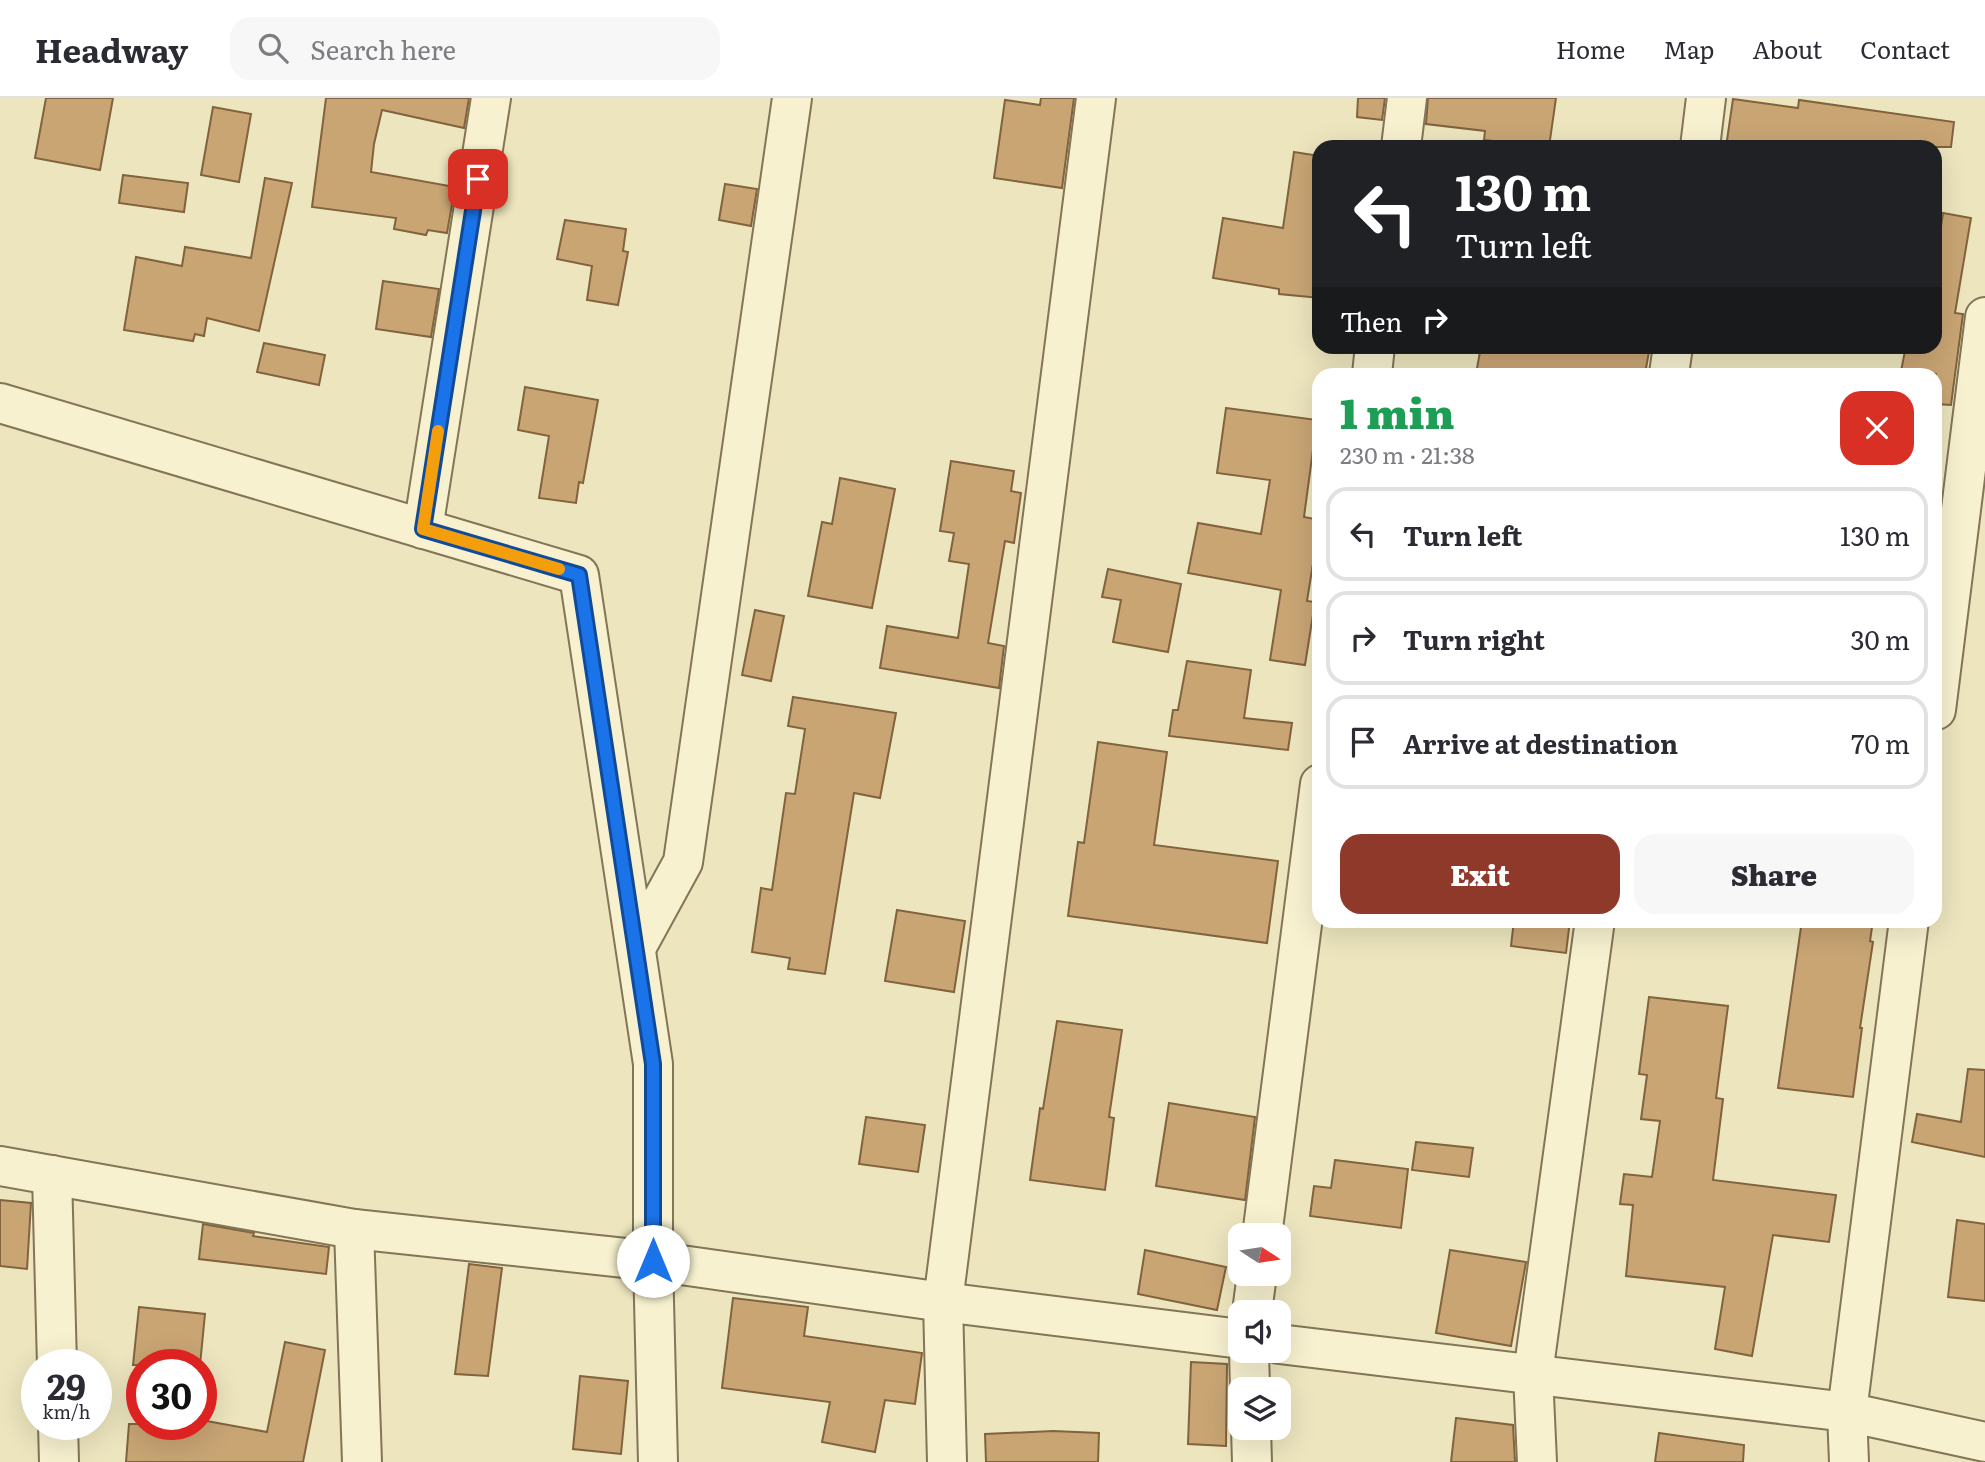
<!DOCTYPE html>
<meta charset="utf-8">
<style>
:root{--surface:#fff;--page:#f7f7f7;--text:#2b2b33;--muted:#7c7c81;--line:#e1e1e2;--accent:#8f392a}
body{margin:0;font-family:Literata,serif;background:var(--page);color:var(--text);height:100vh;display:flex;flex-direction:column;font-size:26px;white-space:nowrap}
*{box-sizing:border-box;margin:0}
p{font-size:23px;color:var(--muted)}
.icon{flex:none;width:38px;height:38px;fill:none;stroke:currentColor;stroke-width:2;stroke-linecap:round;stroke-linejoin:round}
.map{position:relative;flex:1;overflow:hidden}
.details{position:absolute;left:1312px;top:270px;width:630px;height:560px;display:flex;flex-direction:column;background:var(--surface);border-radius:21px;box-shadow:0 7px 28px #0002}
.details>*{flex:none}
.banner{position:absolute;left:1312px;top:42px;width:630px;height:214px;border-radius:21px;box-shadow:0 7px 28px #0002;background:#202124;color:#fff;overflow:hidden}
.needle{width:46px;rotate:102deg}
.controls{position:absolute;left:1228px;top:1125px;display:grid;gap:14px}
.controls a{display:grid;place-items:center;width:63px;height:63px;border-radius:14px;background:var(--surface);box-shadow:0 7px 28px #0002;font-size:35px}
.speed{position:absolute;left:21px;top:1251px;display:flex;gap:14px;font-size:35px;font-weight:700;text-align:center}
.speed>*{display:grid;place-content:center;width:91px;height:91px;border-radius:50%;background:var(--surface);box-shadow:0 7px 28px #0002;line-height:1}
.speed small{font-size:18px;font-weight:400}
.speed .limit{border:10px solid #d22;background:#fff;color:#111}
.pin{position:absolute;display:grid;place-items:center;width:60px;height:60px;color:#fff;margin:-30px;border-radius:14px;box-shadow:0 4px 10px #0006}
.me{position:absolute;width:77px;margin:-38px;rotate:0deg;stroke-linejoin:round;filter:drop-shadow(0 0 5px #0008)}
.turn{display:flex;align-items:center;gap:24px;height:147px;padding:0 28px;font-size:32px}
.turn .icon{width:91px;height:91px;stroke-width:2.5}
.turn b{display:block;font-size:49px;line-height:60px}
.then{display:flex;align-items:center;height:66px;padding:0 28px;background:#0003;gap:14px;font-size:26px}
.round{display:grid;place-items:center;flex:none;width:74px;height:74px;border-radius:21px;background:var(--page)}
.overview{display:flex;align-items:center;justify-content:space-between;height:119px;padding:0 28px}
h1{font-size:42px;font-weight:800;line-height:52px;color:#1e9e55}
.cta{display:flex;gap:14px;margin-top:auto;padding:14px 28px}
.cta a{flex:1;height:80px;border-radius:21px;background:var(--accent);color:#fff;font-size:28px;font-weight:800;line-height:80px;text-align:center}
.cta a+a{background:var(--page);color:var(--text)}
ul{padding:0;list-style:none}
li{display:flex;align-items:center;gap:21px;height:94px;margin:0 14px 10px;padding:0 14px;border:4px solid var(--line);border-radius:21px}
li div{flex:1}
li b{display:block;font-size:26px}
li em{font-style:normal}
header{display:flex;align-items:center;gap:42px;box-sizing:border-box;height:98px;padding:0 35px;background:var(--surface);border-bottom:2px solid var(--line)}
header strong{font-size:33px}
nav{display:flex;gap:38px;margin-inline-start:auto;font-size:24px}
.search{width:490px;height:63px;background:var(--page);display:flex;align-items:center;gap:18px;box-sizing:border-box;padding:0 24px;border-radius:21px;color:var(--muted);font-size:26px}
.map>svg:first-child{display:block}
.building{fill:#c9a574;stroke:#81633e;stroke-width:2}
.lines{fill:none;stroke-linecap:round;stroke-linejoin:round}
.minor-casing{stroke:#837557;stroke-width:42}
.minor{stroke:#f7f1d0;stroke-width:38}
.route-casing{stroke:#114b97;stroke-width:18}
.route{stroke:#1a73e8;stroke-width:12}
.slow{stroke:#f59e0b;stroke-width:12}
</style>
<header>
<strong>Headway</strong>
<div class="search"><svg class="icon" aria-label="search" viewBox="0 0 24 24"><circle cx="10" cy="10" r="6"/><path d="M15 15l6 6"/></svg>Search here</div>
<nav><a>Home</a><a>Map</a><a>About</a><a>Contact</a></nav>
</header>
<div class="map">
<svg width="1985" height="1364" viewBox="0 0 1985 1364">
<rect width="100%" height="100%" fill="#ece5be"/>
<g class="building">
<polygon points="46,0 113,0 100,72 35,60"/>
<polygon points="326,0 469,0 464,30 382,12 374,46 371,74 455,89 447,135 428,132 426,137 394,131 396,120 312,109"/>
<polygon points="1041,0 1074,0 1062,90 994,80 1005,2 1040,7"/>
<polygon points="1358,0 1385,0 1382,22 1357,19"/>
<polygon points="1428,0 1556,0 1549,49 1484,42 1485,33 1426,26"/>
<polygon points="1733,1 1798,10 1799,2 1954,24 1951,49 1726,49"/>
<polygon points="213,9 251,16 239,84 201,77"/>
<polygon points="1294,54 1320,58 1320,200 1279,196 1279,191 1213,180 1223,120 1283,130"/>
<polygon points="123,77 188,85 184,114 119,105"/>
<polygon points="265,80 292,85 259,233 207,220 204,238 195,236 193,243 124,232 136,159 182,168 185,149 251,160"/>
<polygon points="725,86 757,91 751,128 719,122"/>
<polygon points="1943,115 1971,120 1955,215 1963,216 1951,307 1936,306 1936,276 1901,273 1906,248 1936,248 1936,161"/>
<polygon points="565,122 626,131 623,153 628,154 618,207 587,202 592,168 557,161"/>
<polygon points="383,183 439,191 431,239 376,231"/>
<polygon points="264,245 325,257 319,287 257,274"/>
<polygon points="1481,248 1650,248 1645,276 1476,276"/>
<polygon points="525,289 598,302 583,385 579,384 576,405 539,400 549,338 518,332"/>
<polygon points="1226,310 1317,322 1304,419 1320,422 1307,503 1315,504 1305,567 1270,562 1281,492 1188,475 1198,425 1261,436 1270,382 1217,375"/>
<polygon points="951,363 1014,373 1011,393 1021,395 1014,445 1005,443 988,545 1004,548 999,590 880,570 887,528 958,540 969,466 949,463 954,435 940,433"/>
<polygon points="840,380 895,391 872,510 808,498 822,424 832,426"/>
<polygon points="1108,471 1181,486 1168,554 1113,544 1121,502 1102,499"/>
<polygon points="755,512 784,518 771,583 742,577"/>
<polygon points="1187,563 1251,572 1244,620 1292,625 1288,652 1169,638 1173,612 1178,612"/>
<polygon points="793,599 896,615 880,700 854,695 825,876 788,871 790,860 752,854 761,790 772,792 786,695 795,696 805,631 788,628"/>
<polygon points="1098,644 1167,654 1154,747 1278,763 1267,845 1068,818 1078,744 1084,745"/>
<polygon points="897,812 965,823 954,894 885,883"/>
<polygon points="1514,822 1570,822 1566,855 1511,848"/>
<polygon points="1802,822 1873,822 1870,843 1873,844 1860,930 1862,930 1853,999 1778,990"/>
<polygon points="1649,899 1728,908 1716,1000 1723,1001 1713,1082 1836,1097 1829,1144 1773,1137 1752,1258 1715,1251 1725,1189 1626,1178 1633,1107 1620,1106 1624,1076 1652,1079 1660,1023 1641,1021 1647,977 1639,976"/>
<polygon points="1057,923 1122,932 1109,1019 1114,1020 1105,1092 1030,1082 1040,1010 1043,1011"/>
<polygon points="1968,971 1985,972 1985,1059 1912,1044 1917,1016 1961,1024"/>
<polygon points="1169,1005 1255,1019 1245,1102 1156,1088"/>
<polygon points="866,1019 925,1027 918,1074 859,1066"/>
<polygon points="1416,1044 1473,1050 1469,1079 1412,1072"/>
<polygon points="1335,1062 1408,1071 1401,1130 1310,1118 1314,1088 1331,1090"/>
<polygon points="0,1102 31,1105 27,1171 0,1168"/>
<polygon points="1957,1122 1985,1126 1985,1203 1948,1199"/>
<polygon points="203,1126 254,1135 253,1138 329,1149 326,1176 199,1161"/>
<polygon points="1145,1152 1226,1169 1217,1212 1138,1196"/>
<polygon points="1450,1152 1526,1164 1511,1248 1436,1235"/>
<polygon points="469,1166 502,1170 488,1278 455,1276"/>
<polygon points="733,1200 808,1209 804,1238 922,1255 915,1306 885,1302 875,1354 822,1344 830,1304 722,1290"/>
<polygon points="139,1209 205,1216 200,1267 133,1267"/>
<polygon points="285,1244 325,1252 303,1364 126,1364 129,1326 201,1326 201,1322 267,1334"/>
<polygon points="1191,1264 1227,1266 1226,1348 1188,1346"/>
<polygon points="580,1278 628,1283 621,1356 573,1351"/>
<polygon points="1456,1320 1513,1327 1515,1364 1451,1364"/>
<polygon points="1053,1333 1099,1335 1098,1364 986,1364 985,1336"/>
<polygon points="1659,1335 1744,1347 1743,1364 1655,1364"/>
</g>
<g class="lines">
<g class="minor-casing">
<g id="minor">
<polyline points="1401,49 1407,0"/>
<polyline points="1700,49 1706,0"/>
<polyline points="1372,276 1375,248"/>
<polyline points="1669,276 1673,248"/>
<polyline points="0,305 579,477 653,966 653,1163 658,1364"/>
<polyline points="423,431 491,0"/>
<polyline points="1936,612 1985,219"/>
<polyline points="636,850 683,764 792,0"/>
<polyline points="0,1068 354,1131 653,1163 943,1204 1241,1241"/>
<polyline points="52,1077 57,1267"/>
<polyline points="354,1131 362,1364"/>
<polyline points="1262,1138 1320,686"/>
<polyline points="1252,1214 1257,1176"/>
<polyline points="1279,1246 1847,1314 1985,1344"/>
<polyline points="1249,1253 1250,1292"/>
<polyline points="58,1326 59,1364"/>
<polyline points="1251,1330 1252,1364"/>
<polyline points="947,1364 943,1204 1096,0"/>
<polyline points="1537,1364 1533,1276 1595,822"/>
<polyline points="1849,1364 1847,1314 1909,822"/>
</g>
</g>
<use href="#minor" class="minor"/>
</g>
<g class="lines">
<g class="route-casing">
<polyline id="route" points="478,81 423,431 579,477 653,966 653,1163"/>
</g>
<use href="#route" class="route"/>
<polyline class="slow" points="438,333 423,431 559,471"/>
</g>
</svg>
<div class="controls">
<a><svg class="needle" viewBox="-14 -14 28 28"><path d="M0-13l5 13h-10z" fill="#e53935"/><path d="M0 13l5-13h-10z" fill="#7c7c81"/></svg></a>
<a><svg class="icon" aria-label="sound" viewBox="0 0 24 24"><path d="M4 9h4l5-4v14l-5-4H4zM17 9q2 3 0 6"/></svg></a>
<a><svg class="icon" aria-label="layers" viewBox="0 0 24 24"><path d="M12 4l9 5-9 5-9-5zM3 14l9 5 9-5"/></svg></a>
</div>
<div class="speed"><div>29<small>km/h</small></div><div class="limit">30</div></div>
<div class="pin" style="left:478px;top:81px;background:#d93025"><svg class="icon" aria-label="arrive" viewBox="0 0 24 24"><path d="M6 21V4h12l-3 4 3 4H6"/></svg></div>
<svg class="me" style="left:653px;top:1163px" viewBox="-20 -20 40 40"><circle r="19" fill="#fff"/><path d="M0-13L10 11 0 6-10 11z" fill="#1a73e8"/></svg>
<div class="banner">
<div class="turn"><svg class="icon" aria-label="left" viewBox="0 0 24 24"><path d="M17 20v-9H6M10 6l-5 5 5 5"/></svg><div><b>130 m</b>Turn left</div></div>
<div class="then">Then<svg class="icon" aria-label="right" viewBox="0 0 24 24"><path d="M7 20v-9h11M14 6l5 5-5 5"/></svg></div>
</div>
<section class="details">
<div class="overview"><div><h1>1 min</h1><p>230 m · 21:38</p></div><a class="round" style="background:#d93025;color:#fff"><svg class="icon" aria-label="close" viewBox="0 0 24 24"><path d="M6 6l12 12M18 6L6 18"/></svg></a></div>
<ul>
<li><svg class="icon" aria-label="left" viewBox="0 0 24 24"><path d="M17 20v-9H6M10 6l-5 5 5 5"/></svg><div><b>Turn left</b></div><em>130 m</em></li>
<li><svg class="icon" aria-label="right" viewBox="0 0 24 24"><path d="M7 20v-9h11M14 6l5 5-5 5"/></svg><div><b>Turn right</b></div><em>30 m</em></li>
<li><svg class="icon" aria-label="arrive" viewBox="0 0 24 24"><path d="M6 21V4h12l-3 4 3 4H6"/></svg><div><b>Arrive at destination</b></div><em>70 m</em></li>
</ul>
<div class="cta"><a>Exit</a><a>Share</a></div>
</section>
</div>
